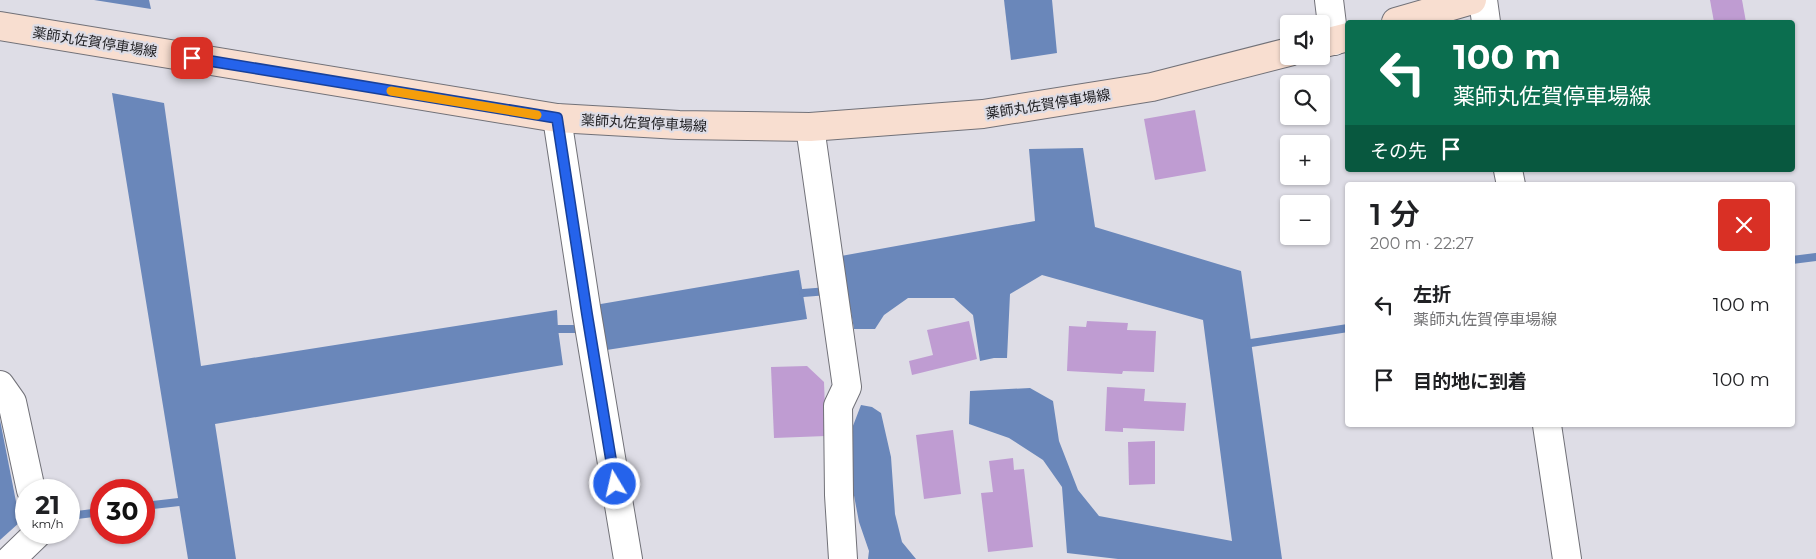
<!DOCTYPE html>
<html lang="ja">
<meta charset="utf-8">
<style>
:root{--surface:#fff;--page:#f2f2f2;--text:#202124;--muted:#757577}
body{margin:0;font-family:Montserrat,"Noto Sans JP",sans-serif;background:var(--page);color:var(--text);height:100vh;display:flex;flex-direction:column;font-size:19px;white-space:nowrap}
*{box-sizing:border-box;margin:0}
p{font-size:16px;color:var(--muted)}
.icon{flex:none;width:28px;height:28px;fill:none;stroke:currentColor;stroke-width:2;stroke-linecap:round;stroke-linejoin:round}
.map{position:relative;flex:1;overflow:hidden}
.drawer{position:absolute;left:1345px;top:182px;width:450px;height:245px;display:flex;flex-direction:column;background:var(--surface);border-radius:5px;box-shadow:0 1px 4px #0004}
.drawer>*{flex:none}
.guide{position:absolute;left:1345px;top:20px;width:450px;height:152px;border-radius:5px;box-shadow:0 1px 4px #0004;background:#0b6e4f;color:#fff;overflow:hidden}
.fabs{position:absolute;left:1280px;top:15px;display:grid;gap:10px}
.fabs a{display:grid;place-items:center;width:50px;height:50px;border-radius:5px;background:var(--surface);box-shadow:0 1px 4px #0004;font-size:25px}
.speed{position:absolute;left:15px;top:479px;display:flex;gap:10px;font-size:25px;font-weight:700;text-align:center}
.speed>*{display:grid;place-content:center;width:65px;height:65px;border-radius:50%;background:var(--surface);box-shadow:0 1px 4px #0004;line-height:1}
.speed small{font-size:12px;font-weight:400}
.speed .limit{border:8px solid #d22;background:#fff;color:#111}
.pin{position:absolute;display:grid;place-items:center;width:42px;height:42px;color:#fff;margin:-21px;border-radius:10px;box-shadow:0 2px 8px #0006}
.me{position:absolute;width:55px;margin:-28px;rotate:351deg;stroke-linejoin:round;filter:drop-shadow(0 0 4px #0008)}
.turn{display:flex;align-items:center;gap:18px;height:105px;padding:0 25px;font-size:22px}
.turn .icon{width:65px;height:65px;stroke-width:2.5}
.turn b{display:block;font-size:35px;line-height:42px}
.then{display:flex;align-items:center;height:48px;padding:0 25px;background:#0003;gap:10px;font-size:19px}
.round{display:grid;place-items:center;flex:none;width:52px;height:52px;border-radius:5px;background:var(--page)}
.head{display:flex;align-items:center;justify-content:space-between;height:85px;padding:0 25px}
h1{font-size:30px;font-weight:600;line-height:38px}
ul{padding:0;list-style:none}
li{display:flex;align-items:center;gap:15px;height:75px;padding:0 25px}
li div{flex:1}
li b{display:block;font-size:19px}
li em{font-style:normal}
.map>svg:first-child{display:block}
.water{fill:#6a87ba}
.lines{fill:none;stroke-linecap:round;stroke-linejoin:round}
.stream{stroke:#6a87ba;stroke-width:8}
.building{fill:#bf9cd2}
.street-casing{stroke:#717178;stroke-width:30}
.secondary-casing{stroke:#717178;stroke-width:30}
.street{stroke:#fff;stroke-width:28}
.secondary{stroke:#f8ded0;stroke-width:28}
.route-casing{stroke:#184099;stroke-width:12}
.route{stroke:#2563eb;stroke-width:9}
.slow{stroke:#f59e0b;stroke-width:9}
.labels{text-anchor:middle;stroke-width:4.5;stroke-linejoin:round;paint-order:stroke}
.street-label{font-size:14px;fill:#1c1c1f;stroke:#dedde6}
</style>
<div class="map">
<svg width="1816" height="559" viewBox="0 0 1816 559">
<rect width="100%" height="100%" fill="#dedde6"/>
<g class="water">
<polygon points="94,0 149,0 151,9"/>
<polygon points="1004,0 1052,0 1057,53 1011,60"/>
<polygon points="112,93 164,103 201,366 557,310 558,329 563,365 215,424 236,559 188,559"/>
<polygon points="1083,148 1095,227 1241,271 1282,559 1118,559 1067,553 1062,487 1043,460 1009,438 969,424 970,391 1030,388 1053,401 1059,441 1078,490 1099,516 1232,541 1203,320 1042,275 1010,294 1007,358 994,358 980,361 973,315 954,298 908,298 884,315 875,329 854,329 841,256 1035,221 1029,149"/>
<polygon points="799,270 807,319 600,351 595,305"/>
<polygon points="861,405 872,407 881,413 891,457 895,514 902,542 916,559 868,559 869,551 859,522 852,485 851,431"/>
<polygon points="0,420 20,522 0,540"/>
</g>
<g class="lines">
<g class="stream">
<polyline points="1792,260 1816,257"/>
<polyline points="803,293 828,291"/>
<polyline points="558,329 584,329"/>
<polyline points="1251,343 1348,328"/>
<polyline points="144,506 179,502"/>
<polyline points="69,516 101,512"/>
</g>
</g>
<g class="building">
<polygon points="1710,0 1742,0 1746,22 1714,22"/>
<polygon points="1195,110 1206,171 1155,180 1144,119"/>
<polygon points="969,321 977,359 912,375 909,361 933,355 927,330"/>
<polygon points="1087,321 1128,323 1127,330 1156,331 1154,372 1123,371 1122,374 1067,371 1069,326 1086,327"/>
<polygon points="807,366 824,382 826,436 774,438 771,367"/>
<polygon points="1107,387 1145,389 1144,401 1186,403 1184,431 1123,428 1123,432 1105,431"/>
<polygon points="953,430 961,494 924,499 916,435"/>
<polygon points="1155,441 1155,484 1129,485 1128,442"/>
<polygon points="1013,458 1014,470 1024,469 1033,547 988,552 981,493 993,492 989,461"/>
</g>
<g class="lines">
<g class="street-casing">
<g id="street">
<polyline points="1329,0 1334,41"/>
<polyline points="1483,0 1486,22"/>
<polyline points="557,118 587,314 628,559"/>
<polyline points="810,127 847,387 838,406 839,495 843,559"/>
<polyline points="1508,170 1511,185"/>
<polyline points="0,385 12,402 31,490"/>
<polyline points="1547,425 1567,559"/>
<polyline points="11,559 39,532"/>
</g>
</g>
<g class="secondary-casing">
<g id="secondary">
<polyline points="1396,22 1472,0"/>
<polyline points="0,26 557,118 679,125 810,127 983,114 1152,87 1289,52"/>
<polyline points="1321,44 1348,37"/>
</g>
</g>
<use href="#street" class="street"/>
<use href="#secondary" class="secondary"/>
</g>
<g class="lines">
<g class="route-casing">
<polyline id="route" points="192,58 557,118 587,314 615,484"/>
</g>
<use href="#route" class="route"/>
<polyline class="slow" points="391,91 537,115"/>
</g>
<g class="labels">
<g class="street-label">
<text transform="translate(95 42) rotate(9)" y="5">薬師丸佐賀停車場線</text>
<text transform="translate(1048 104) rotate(-9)" y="5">薬師丸佐賀停車場線</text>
<text transform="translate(644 123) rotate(3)" y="5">薬師丸佐賀停車場線</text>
</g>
</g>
</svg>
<div class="fabs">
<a><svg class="icon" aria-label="sound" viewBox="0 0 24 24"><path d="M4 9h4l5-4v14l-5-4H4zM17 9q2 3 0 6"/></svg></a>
<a><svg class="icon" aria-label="search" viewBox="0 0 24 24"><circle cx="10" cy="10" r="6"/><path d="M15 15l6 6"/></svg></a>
<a>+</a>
<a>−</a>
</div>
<div class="speed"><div>21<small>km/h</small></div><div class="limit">30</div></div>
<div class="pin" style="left:192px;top:58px;background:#d93025"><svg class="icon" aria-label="arrive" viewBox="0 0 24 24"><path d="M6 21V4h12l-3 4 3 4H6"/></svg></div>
<svg class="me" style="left:615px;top:484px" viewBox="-20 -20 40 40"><circle r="17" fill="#2563eb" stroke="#fff" stroke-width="3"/><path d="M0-11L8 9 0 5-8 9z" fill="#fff"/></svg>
<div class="guide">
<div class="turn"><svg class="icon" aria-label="left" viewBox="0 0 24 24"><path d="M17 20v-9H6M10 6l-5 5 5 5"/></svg><div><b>100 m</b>薬師丸佐賀停車場線</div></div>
<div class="then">その先<svg class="icon" aria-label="arrive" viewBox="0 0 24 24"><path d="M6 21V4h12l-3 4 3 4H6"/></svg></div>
</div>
<section class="drawer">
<div class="head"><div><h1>1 分</h1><p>200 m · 22:27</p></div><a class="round" style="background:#d93025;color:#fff"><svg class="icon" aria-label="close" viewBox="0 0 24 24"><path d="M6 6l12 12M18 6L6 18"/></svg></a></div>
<ul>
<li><svg class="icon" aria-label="left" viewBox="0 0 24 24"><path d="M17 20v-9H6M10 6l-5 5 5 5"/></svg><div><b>左折</b><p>薬師丸佐賀停車場線</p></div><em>100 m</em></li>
<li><svg class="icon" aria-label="arrive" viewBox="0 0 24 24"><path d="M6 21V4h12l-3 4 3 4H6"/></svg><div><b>目的地に到着</b></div><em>100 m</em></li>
</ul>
</section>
</div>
